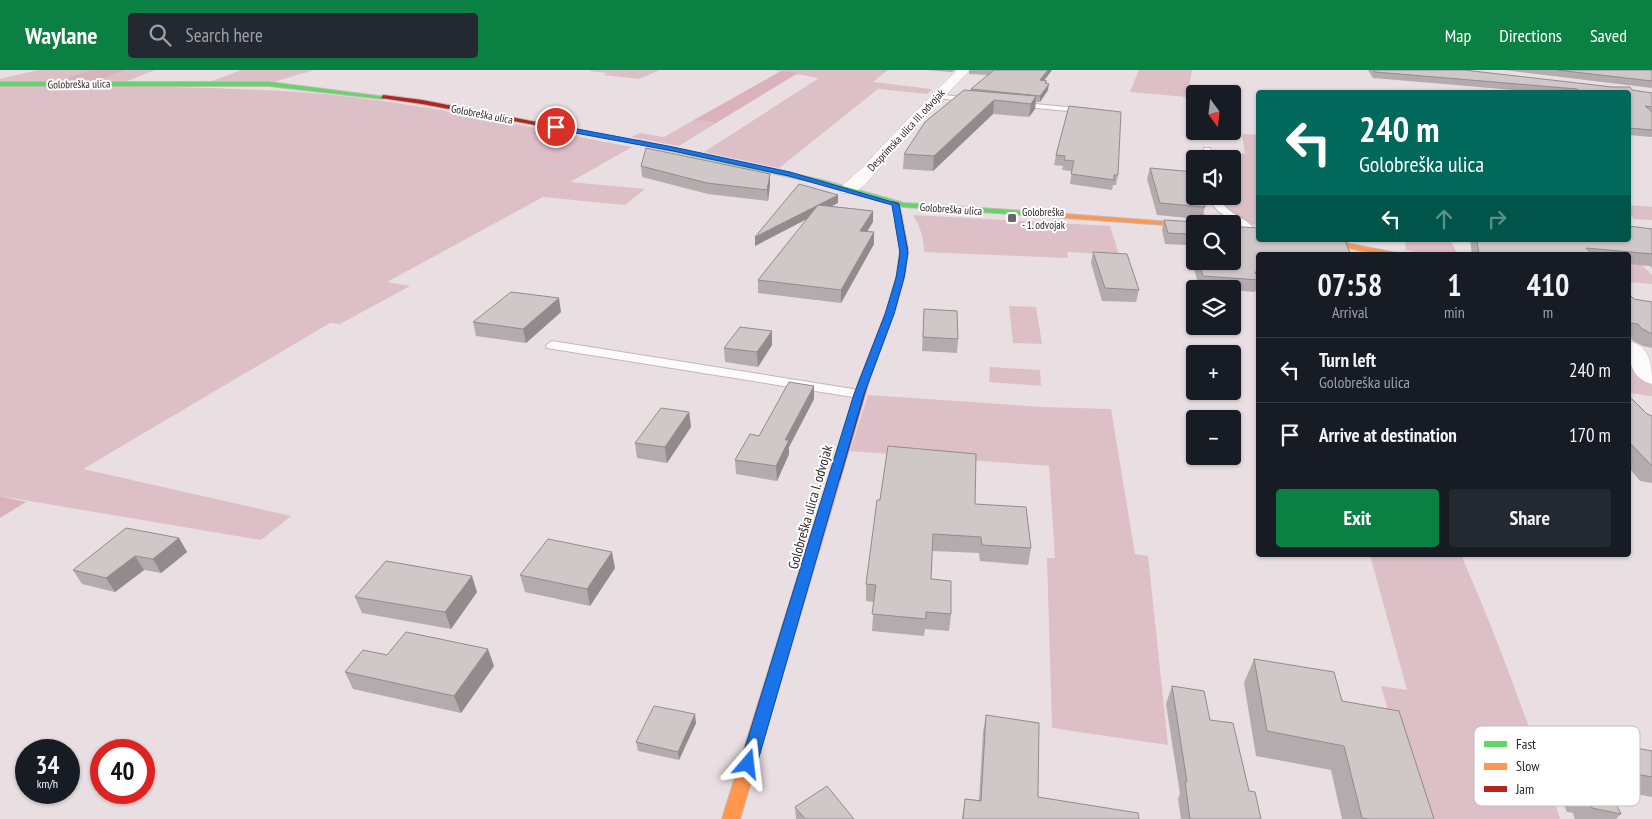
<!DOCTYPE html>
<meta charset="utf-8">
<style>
:root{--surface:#171b24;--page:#242831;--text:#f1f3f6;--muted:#9ea1a6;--line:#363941;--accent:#0b8043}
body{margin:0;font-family:"PT Sans Narrow",sans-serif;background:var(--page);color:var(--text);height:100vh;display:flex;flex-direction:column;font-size:19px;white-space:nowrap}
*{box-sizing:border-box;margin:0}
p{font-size:16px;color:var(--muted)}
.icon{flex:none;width:28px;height:28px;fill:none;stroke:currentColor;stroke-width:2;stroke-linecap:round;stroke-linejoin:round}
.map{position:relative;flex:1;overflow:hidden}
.side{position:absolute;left:1256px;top:182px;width:375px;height:305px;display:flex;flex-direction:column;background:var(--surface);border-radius:5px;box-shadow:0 1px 4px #0004}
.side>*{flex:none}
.top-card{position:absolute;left:1256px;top:20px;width:375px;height:152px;border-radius:5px;box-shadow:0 1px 4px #0004;background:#00695c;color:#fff;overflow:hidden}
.needle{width:32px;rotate:165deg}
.fabs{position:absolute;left:1186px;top:15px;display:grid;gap:10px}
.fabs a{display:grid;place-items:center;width:55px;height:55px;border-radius:5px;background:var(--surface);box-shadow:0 1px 4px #0004;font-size:25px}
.speed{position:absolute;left:15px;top:669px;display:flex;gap:10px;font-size:25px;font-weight:700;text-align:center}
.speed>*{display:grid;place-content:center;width:65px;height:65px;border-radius:50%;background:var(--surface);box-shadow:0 1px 4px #0004;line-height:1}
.speed small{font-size:12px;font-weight:400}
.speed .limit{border:8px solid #d22;background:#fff;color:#111}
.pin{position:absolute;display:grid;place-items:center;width:42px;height:42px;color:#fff;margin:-21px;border:2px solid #fff;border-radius:50%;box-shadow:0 1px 5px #0007}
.me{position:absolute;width:55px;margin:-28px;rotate:17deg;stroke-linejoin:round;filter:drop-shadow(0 0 4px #0008)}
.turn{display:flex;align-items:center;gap:18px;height:105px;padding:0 20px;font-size:22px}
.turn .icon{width:65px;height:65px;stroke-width:2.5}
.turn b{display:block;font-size:35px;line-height:42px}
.lanes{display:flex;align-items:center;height:48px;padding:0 20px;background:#0003;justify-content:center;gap:25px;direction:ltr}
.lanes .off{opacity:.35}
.eta{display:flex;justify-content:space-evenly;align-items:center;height:85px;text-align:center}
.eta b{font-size:30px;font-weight:700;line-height:35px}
.button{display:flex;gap:10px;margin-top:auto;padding:10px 20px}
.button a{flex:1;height:58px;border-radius:5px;background:var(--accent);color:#fff;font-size:20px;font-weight:700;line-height:58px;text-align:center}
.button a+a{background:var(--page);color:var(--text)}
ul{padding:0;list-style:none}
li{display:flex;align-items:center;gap:15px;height:65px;padding:0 20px;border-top:1px solid var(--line)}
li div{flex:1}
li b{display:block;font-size:19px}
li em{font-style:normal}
header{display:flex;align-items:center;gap:30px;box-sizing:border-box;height:70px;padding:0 25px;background:var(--accent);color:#fff}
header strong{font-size:24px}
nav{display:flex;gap:28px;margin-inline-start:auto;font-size:18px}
.search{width:350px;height:45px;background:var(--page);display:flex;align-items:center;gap:12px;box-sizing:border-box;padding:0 18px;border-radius:5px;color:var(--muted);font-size:19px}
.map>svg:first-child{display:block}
.green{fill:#ddbfc7}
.forest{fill:#dab2bd}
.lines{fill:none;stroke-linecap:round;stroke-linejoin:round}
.lane-casing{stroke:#c1b8ba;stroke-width:2}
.street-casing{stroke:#c1b8ba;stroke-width:1}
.fast-casing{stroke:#c1b8ba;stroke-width:2}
.slow-casing{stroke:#c1b8ba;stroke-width:2}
.jam-casing{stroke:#c1b8ba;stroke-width:2}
.path-far1{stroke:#c4c0c2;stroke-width:1;stroke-dasharray:0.5 2;stroke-linecap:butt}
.path{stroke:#c4c0c2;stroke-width:2;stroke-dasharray:0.5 2.5;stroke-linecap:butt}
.lane{fill:#fcfafa;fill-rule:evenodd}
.street{fill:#fcfafa;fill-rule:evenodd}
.fast{fill:#63d668;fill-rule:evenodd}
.slow{fill:#ff974d;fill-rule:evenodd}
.jam{fill:#b3261e;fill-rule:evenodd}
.wall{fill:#b3abad;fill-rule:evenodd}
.shaded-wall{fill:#928b8d}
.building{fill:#d0c7c9;stroke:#928b8d}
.route{fill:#1a73e8;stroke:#114b97}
.poi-dot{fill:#6f6668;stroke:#fff;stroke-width:2}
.labels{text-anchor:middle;stroke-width:4;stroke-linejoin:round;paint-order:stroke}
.far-street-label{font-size:11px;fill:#2d2527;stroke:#fff}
.far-poi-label{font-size:11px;fill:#2d2527;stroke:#fff;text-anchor:start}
.street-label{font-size:14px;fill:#2d2527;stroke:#fff}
.key{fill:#fff;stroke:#c0bebe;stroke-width:1}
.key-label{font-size:14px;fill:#2d2527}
</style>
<header>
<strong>Waylane</strong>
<div class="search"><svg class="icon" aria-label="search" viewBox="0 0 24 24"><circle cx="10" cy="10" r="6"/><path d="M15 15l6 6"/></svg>Search here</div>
<nav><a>Map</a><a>Directions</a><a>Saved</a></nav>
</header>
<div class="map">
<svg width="1652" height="749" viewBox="0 0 1652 749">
<rect width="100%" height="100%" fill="#e9dee1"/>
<g class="green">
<polygon points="38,0 90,0 54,12 0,13 0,9"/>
<polygon points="126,0 155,0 125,12 94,12"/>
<polygon points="242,0 314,0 274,12 212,11"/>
<polygon points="592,0 660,0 639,9 603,5 607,3 589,1"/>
<polygon points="773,0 888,0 873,12 932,19 927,24 878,19 779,98 704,82 819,8"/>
<polygon points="1139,0 1192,0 1187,27 1130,22"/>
<path d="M0 17C104 17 207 15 311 23 419 32 526 57 632 77L570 112 645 119 625 135 543 127 387 212 410 216 340 254 330 253 83 399 291 446 261 470 0 426Z"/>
<polygon points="694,50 716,53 679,76 631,67 640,63 664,67"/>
<path d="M1242 64 1259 65V156C1253 156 1231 145 1226 141 1221 138 1221 131 1220 126H1232V89H1215L1213 81 1245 84Z"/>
<polygon points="1629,135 1652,137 1652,150 1634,149 1629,144"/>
<path d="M913 145 1110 156 1119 185 1067 182 1068 188 924 182C924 167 920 157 913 145Z"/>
<polygon points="1405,170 1450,170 1458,185 1430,185 1406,180"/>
<polygon points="1616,170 1652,205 1652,214 1629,212 1629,185"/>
<polygon points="1009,236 1036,237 1042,274 1013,273"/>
<polygon points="1629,287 1652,316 1652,326 1629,323"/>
<polygon points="990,297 1040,300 1041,316 989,312"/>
<polygon points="868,325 1043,337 1111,339 1135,484 1148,486 1168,675 1052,658 1047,488 1055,488 1049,396 850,381"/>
<path d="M1370 485H1461C1499 571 1531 660 1560 749H1419L1381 616 1407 620Z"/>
</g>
<g class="forest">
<polygon points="90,0 126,0 94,12 54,12"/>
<polygon points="781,1 798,3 716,53 694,50"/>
<polygon points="0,426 26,432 0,448"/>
</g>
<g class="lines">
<g class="lane-casing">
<g id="lane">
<polygon points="934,24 973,28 977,30 973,32 937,28 933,26"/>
<polygon points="1013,32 1088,39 1092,41 1088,43 1016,36 1012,34"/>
<polygon points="1204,78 1210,78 1212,89 1204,89"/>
<path d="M1209 126H1219C1225 145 1244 144 1256 161L1255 163H1247C1236 146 1216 149 1209 126Z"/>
<polygon points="552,271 859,320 866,324 859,328 547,278 546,275"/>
</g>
</g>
<g class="street-casing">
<g id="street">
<path d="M957 0H970L904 69 865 115 854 123H842L840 119C845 111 855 105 862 98 893 64 925 32 957 0Z"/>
<path d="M1629 271C1651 277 1652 295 1652 314 1631 309 1628 290 1629 271Z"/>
</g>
</g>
<g class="fast-casing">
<g id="fast">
<polygon points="0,12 269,12 386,27 383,29 269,16 0,16"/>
<polygon points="637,70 822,110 904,133 1024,141 1028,143 1024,145 904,137 821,114 635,73 634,72"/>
</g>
</g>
<g class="slow-casing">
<g id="slow">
<polygon points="1021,141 1024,141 1198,154 1195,154 1195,157 1024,145 1020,143"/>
<polygon points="1314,170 1330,170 1396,183 1400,185 1384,185 1318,172"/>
<polygon points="834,406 840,410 740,749 722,749 828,410"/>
</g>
</g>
<g class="jam-casing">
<g id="jam">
<polygon points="383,25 422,30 640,72 637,74 422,34 381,28"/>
<polygon points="892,131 899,133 908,179 905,204 895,240 869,311 840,410 834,414 828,410 859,311 887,240 897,204 900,179"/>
</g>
</g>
<polyline class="path-far1" points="42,85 211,33"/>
<polyline class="path" points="0,98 46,84"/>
<use href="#lane" class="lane"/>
<use href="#street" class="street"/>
<use href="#fast" class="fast"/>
<use href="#slow" class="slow"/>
<use href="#jam" class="jam"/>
</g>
<g class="wall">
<polygon points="926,0 955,0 952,2"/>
<polygon points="969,0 1052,0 1044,10 1047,13 1048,20 1040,32 1036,32 1035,39 1029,47 993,44 933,101 903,99 904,84 971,20 971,19 988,5 969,4"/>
<polygon points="1368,0 1464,0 1652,23 1652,67 1629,65 1629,22 1538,22 1373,8"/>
<polygon points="1504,0 1652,0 1652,18"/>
<polygon points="1069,36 1118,105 1116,115 1113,115 1112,120 1070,114 1072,101 1062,100 1063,96 1054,95 1056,85"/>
<polygon points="641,96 770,115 768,131 708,124 642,107"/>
<path d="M1150 98 1205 137 1203 145 1205 151 1259 185V214H1258L1255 222 1232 220V219H1212L1200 218 1186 175 1165 174 1162 160 1164 150 1198 152 1199 149 1157 145 1147 109ZM1195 154 1232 191H1195Z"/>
<polygon points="838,133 831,136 873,141 873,152 867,161 874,174 841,233 758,223 758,210 808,148 755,176 755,167"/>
<polygon points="1652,159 1652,198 1650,196 1629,194 1629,185 1472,185 1470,170 1629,170"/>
<polygon points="1093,182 1139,220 1136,232 1102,231 1091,193"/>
<polygon points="1629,224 1634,229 1652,232 1652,278 1643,276 1633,271 1630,266 1629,266"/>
<polygon points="924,239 958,269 957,283 922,281"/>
<polygon points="561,242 526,273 476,266 473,252"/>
<polygon points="772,261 772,275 758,297 725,292 724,278"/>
<polygon points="814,316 814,329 789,377 789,384 777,411 736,404 735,390 759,366"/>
<polygon points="1629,326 1647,344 1652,346 1652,413 1640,411 1629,398"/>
<polygon points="689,342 691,357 667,393 637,388 635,373"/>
<polygon points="880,430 975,434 1031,478 1028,495 980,491 979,483 932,481 931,509 951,544 949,561 925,559 924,566 872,561 874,532 866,531 866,514"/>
<polygon points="179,468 187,482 161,503 144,500 115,522 82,514 73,500"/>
<polygon points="615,498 590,536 525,522 520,505"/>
<polygon points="477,522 451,559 362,543 355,527"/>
<polygon points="387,585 494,596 461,643 353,619 345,602"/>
<polygon points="1254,589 1434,749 1342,749 1331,700 1256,686 1244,613"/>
<polygon points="1172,616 1210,650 1249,721 1261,749 1181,749 1178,729 1180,724 1166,634"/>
<polygon points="986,645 1038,727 1139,749 962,749 965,729 979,730 983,662"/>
<polygon points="696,653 679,690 638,681 636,672"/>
<polygon points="1553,662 1652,681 1652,727 1609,719 1621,744 1616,749 1575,749 1573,743 1567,742 1540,679"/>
<polygon points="795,737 854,749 796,749"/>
</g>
<g class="shaded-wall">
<polygon points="1048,0 1052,0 1040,16 1040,10"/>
<polygon points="1049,14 1048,20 1040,32 1040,26"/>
<polygon points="1036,26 1035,39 1029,47 1031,34"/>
<polygon points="994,30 993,44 933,101 934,86"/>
<polygon points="770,104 770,115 768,131 767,120"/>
<polygon points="838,125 838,133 755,176 755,167"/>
<polygon points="873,141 873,152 860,173 860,161"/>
<polygon points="874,162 874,174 841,233 841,220"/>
<polygon points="559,228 561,242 526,273 523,259"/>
<polygon points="772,261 772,275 758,297 757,282"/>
<polygon points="814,316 814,329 789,377 789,384 777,411 776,396 785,370"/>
<polygon points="689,342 691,357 667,393 665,377"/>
<polygon points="179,468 187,482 161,503 153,489"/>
<polygon points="612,482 615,498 590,536 587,519"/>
<polygon points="135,486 144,500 115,522 106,508"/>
<polygon points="472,506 477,522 451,559 445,542"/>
<polygon points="488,579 494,596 461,643 454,626"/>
<polygon points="695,644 696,653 679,690 678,682"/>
</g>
<g class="building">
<polygon points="994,0 1048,0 1040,10 1047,11 1045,13 1049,14 1040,26 971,19"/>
<polygon points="1374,0 1464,0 1612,17 1630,17 1632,20 1652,23 1652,37 1645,36 1652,42 1652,60 1629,58 1629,22 1581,22 1577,19 1375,2"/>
<polygon points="1557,0 1652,0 1652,11"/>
<polygon points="964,20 1036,26 1031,34 994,30 934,86 904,84 925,52"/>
<polygon points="1069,36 1121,42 1118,105 1114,105 1114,110 1071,104 1074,91 1064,90 1065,86 1056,85"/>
<polygon points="646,78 770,104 767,120 707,113 641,96"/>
<polygon points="1150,98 1195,102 1195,126 1204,126 1205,137 1160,133"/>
<polygon points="799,114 838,125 755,167"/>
<polygon points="818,135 873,141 860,161 874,162 841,220 758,210"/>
<polygon points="1200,145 1205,145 1205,151 1233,153 1242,157 1259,158 1259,170 1342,170 1345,171 1351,185 1259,185 1259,202 1255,202 1259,210 1203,206 1198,191 1232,191 1232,154 1195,154 1195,183 1189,164 1168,163 1164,150 1198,152"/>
<polygon points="1629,156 1652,159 1652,184 1586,178 1593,185 1479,185 1477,170 1629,170"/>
<polygon points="1093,182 1127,184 1139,220 1105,218"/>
<polygon points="511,222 559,228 523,259 473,252"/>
<polygon points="1629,224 1634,229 1652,232 1652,264 1641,258 1638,254 1629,253"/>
<polygon points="924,239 957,241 958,269 923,267"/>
<polygon points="740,257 772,261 757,282 724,278"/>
<polygon points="789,312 814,316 785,370 789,370 776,396 735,390 750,364 759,366"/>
<polygon points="1629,326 1647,344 1652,346 1652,395 1651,395 1629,372"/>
<polygon points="661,338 689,342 665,377 635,373"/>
<polygon points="888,376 976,384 975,434 1026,437 1031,478 982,475 981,467 933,464 931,509 951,511 951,544 926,542 926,549 872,544 876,515 866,514 877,430 880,430"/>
<polygon points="126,458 179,468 153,489 135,486 106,508 73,500"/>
<polygon points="548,469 612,482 587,519 520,505"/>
<polygon points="386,491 472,506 445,542 355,527"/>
<polygon points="406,562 488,579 454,626 345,602 363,580 387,585"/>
<polygon points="1254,589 1334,602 1342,631 1399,641 1434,749 1369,749 1362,748 1344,676 1267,661"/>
<polygon points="1172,616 1204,621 1210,650 1233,653 1249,721 1255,722 1261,749 1190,749 1185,712 1187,712"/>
<polygon points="654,636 695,644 678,682 636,672"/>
<polygon points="986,645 1039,653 1038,727 1138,743 1139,749 963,749 965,729 981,731"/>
<polygon points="1553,662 1652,681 1652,707 1598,697 1621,744 1592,738 1587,725 1581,725"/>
<polygon points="827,716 854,749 805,749 795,737"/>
</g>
<polygon class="route" points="556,55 673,77 790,102 899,134 908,183 904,208 894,244 864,324 757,694 754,699 748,701 742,699 740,694 854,324 885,244 896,208 900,183 892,135 789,106 673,81 554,59"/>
<rect class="poi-dot" x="1007" y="143" width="10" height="10" rx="2.5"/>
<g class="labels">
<g class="far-street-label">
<text transform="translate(79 14) rotate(-1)" y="4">Golobreška ulica</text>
<text transform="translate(482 44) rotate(11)" y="4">Golobreška ulica</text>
<text transform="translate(906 60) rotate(-47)" y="4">Desprimska ulica III. odvojak</text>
<text transform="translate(951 139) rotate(4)" y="4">Golobreška ulica</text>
</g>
<g class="far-poi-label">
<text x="1022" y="146">Golobreška<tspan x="1022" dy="13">- 1. odvojak</tspan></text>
</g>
<g class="street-label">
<text transform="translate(810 437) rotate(-74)" y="5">Golobreška ulica I. odvojak</text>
</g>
</g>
<rect x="1474" y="656" width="166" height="80" rx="8" class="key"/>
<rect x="1484" y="671" width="23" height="6" fill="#63d668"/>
<rect x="1484" y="693" width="23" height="7" fill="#ff974d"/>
<rect x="1484" y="716" width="23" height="6" fill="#b3261e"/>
<g class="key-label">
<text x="1516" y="679">Fast</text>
<text x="1516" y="701">Slow</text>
<text x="1516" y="724">Jam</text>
</g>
</svg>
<div class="fabs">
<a><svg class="needle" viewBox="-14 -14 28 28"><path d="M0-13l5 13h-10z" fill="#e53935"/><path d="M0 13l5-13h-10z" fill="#9ea1a6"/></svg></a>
<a><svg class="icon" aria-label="sound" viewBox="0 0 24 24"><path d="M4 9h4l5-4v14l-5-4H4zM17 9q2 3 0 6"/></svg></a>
<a><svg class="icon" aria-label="search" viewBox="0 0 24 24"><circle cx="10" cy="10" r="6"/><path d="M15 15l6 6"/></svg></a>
<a><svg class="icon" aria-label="layers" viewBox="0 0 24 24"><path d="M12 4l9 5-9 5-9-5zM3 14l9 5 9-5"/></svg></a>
<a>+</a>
<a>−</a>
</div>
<div class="speed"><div>34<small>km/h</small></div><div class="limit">40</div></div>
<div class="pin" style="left:556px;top:57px;background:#d93025"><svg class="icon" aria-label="arrive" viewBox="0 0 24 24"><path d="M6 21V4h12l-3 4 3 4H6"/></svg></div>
<svg class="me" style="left:748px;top:694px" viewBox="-20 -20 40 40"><path d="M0-17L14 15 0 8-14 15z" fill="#1a73e8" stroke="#fff" stroke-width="4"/></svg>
<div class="top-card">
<div class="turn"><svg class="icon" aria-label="left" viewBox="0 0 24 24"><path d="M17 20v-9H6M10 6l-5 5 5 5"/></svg><div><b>240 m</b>Golobreška ulica</div></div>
<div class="lanes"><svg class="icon" aria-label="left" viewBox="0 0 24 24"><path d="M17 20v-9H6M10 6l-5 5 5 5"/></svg><svg class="icon off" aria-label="ahead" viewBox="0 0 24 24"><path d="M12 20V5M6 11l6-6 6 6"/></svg><svg class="icon off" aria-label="right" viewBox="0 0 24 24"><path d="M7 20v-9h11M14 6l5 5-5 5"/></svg></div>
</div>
<section class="side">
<div class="eta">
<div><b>07:58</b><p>Arrival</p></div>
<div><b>1</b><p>min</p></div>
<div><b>410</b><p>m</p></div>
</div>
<ul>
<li><svg class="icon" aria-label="left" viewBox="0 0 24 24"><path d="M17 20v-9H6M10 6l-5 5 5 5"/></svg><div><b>Turn left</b><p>Golobreška ulica</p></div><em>240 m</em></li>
<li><svg class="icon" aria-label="arrive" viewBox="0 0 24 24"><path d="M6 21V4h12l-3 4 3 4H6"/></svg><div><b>Arrive at destination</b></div><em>170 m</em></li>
</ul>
<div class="button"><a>Exit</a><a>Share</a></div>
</section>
</div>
